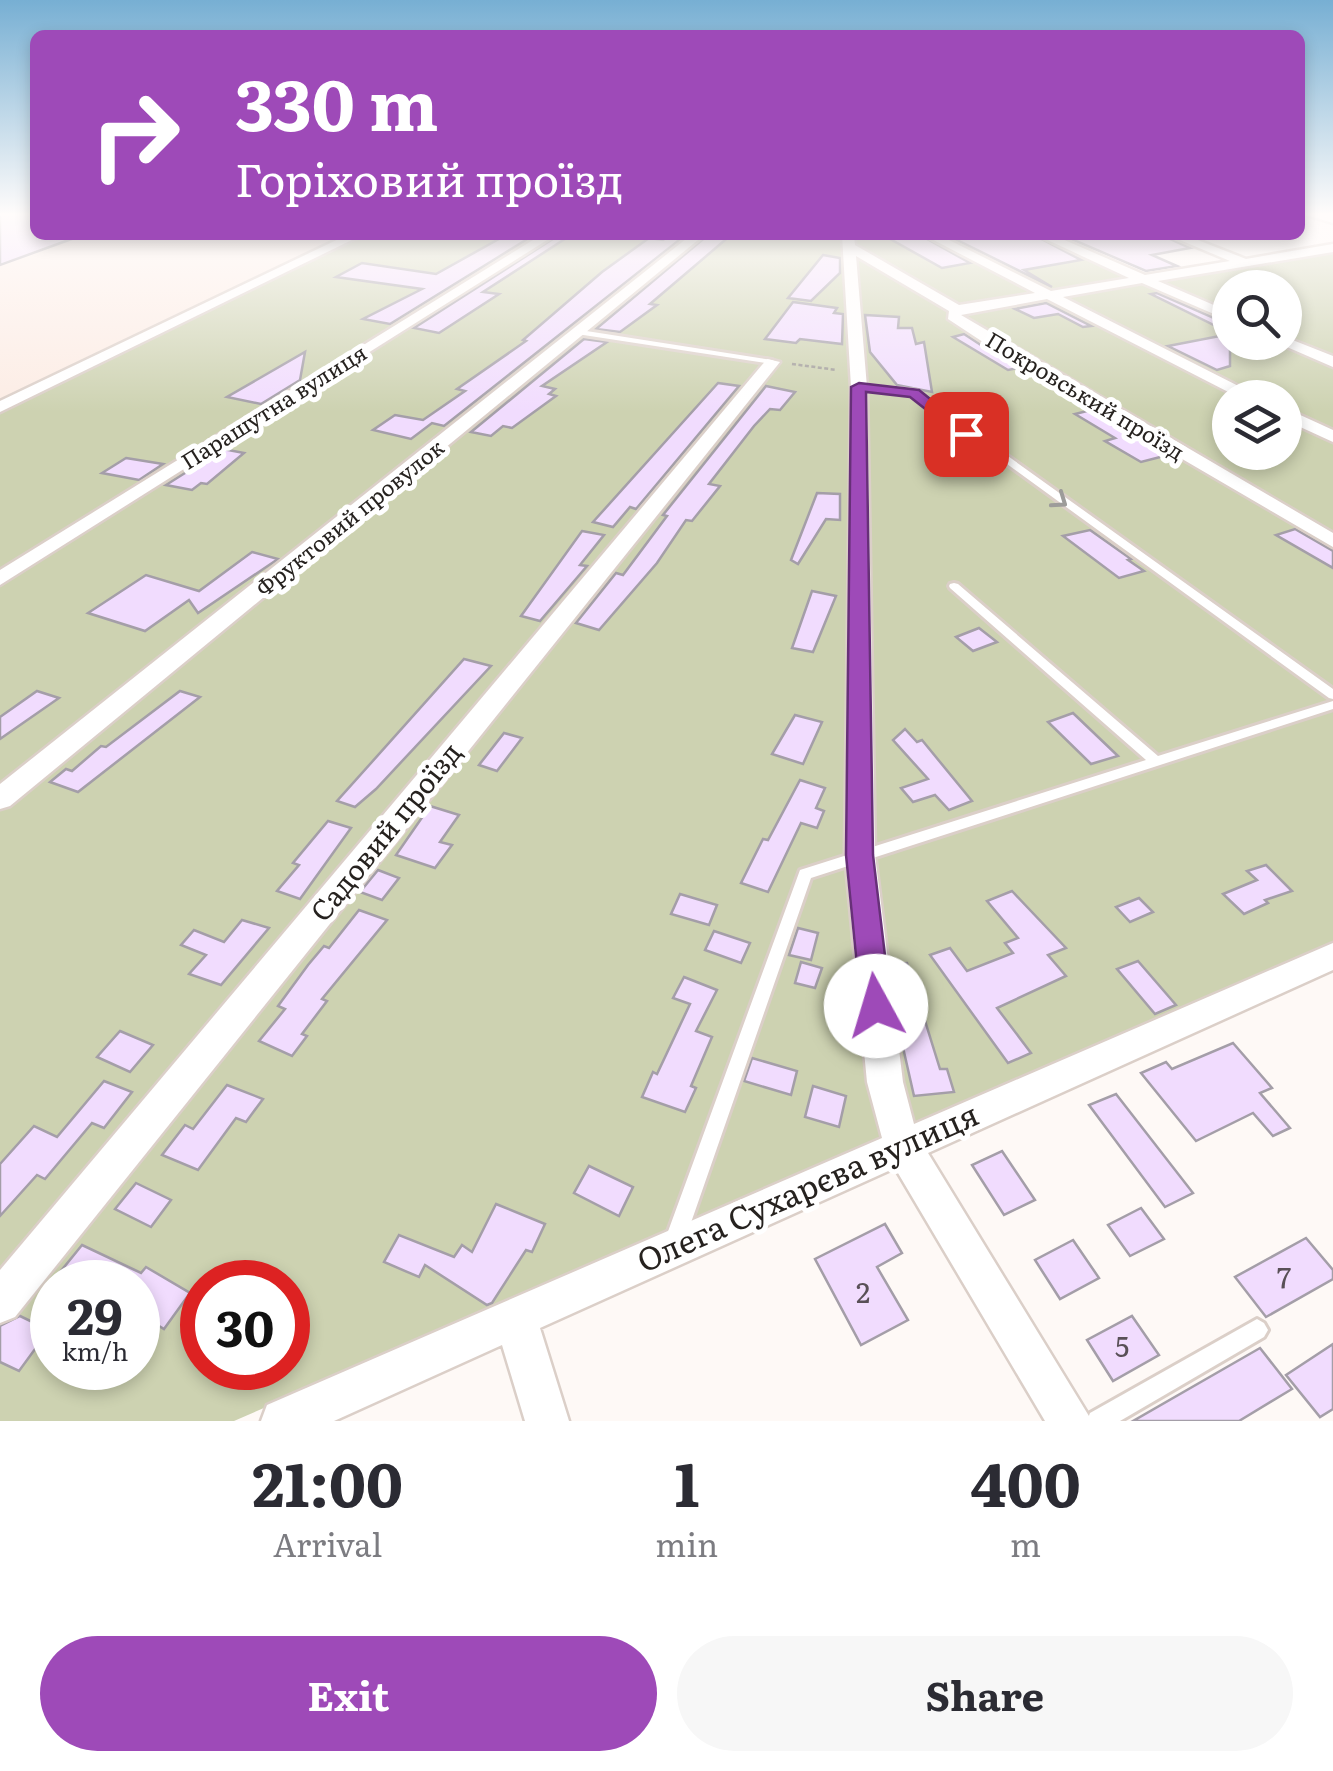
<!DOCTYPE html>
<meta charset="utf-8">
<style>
:root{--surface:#fff;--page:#f7f7f7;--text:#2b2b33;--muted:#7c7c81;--accent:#9e4ab8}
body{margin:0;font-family:Literata,serif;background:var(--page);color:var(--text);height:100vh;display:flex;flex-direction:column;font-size:38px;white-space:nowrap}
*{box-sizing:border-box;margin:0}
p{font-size:32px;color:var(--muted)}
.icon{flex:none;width:55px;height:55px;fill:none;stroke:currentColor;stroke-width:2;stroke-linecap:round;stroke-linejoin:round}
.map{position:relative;height:1421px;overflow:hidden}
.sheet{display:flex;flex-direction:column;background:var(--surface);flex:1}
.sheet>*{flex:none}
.banner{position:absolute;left:30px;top:30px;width:1275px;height:210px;border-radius:15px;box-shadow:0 5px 15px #0003;background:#9e4ab8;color:#fff;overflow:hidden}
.buttons{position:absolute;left:1212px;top:270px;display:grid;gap:20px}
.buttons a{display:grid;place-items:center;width:90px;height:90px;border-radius:50%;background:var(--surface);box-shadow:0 5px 15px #0003;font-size:50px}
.speed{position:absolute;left:30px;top:1260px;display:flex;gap:20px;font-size:50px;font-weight:700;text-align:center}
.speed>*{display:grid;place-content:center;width:130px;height:130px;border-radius:50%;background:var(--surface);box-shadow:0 5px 15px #0003;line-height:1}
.speed small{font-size:25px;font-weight:400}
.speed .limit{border:15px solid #d22;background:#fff;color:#111}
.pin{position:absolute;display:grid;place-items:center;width:85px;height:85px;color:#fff;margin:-42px;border-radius:20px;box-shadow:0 5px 15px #0006}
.me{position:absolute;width:110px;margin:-55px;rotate:354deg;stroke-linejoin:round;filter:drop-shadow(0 0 8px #0008)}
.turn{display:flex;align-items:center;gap:35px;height:210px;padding:0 40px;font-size:45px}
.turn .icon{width:130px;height:130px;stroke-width:2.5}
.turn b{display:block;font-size:70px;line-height:85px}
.eta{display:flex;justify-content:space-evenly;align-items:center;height:170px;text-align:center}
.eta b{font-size:60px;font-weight:700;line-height:70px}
.action{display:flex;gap:20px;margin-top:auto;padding:20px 40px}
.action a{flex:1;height:115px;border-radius:60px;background:var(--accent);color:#fff;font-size:40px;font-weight:700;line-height:115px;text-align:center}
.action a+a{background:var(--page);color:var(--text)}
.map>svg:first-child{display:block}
.built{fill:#fcece4}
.green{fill:#cdd2b1;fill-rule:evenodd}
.building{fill:#f1dcfe;stroke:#a49ea8;stroke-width:2.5}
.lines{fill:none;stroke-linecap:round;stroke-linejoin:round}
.lane-casing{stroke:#dbcfc8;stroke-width:6}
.street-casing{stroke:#dbcfc8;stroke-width:5}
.path{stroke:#9f9b98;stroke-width:2.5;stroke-dasharray:4 2.5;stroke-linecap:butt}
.lane{fill:#fff;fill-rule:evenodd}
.street{fill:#fff;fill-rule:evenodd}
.oneway{stroke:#9d9c9a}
.route{fill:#9e4ab8;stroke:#673078;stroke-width:2.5}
.labels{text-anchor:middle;stroke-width:10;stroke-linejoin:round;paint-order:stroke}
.far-street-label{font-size:22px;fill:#26221f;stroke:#fff}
.street-label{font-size:28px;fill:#26221f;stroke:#fff}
.near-number-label{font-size:28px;fill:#595057}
.near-street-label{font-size:32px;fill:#26221f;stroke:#fff}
</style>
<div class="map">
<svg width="1333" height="1421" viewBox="0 0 1333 1421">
<rect width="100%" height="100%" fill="#fef9f6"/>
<polygon class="built" points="0,213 35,235 349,235 0,404"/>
<path class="green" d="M362 235H1043L1142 278 1333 248V944L234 1421H0V412ZM1230 288H1285V342H1230ZM1230 398H1285V452H1230ZM52 1282H138V1368H52ZM202 1282H288V1368H202Z"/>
<g class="building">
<polygon points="0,213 35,213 35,235 77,237 0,265"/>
<polygon points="506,235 534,235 390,324 363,319 422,289 336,277 362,263 436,274"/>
<polygon points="559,235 571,235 483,292 499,294 439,333 414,328"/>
<polygon points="670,235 683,237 444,426 432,423 411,439 373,430 395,415 423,420 465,391 457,389 526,341 523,340 602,272 649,238 663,240"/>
<polygon points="708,235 731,235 650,304 657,305 620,332 596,329"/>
<polygon points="883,235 920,235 970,263 942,268"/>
<polygon points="947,235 1034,235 1081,260 1024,270 1052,287"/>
<polygon points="1062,235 1164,236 1190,248 1152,255 1177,266 1146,271"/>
<polygon points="823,255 840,258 840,273 811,301 788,298"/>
<polygon points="1157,293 1230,325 1230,333 1151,294"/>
<polygon points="793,302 837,308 834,313 843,314 842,344 800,339 796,343 765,339"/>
<polygon points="1046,303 1091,326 1083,327 1058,314 1034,318 1015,309"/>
<polygon points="865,315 899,317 898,328 912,328 916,344 924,342 932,392 897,385 870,352"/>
<polygon points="964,334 990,351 1018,368 1008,370 953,337"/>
<polygon points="1230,334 1230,366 1217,370 1168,346"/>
<polygon points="584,339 607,342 542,386 555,389 549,394 556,396 512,428 503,426 491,436 471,432"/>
<polygon points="305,352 300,380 261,404 227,397"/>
<polygon points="718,383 739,386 636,509 630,507 613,527 593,522"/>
<polygon points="766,386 795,392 780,410 770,409 754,426 709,484 720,486 692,521 686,520 657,563 599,630 576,623 616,573 623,575 667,516 663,515"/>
<polygon points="1091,410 1168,455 1141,462 1105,441 1115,438 1075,414"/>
<polygon points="223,449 244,453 207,484 201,483 192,490 166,485"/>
<polygon points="126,458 163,464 139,480 102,473"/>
<polygon points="817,493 840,494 840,520 826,519 798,564 791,560"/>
<polygon points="1295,529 1333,551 1333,568 1276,535"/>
<polygon points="1090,530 1131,559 1128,560 1144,571 1119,578 1063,536"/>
<polygon points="582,531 604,535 580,565 587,566 540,621 521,616"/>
<polygon points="252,552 278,559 198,613 189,600 145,631 88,613 146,575 199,591"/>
<polygon points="812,591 836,596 813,652 792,648"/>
<polygon points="979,628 997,642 973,651 956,637"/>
<polygon points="464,659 491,666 376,789 355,807 337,801"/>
<polygon points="37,691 59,698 0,739 0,717"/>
<polygon points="180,691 200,697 78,792 50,782 66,769 72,771 101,746 106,747"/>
<polygon points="1073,713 1118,756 1091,764 1048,722"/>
<polygon points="795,715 822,722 803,764 772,754"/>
<polygon points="905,729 917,742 922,740 972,801 949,810 935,795 913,802 901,788 928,779 893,740"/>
<polygon points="504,733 522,738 497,771 479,765"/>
<polygon points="800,780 825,788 816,808 824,811 817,828 801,823 768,892 741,883 763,839 768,840"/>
<polygon points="430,806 459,815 440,842 452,845 435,868 396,855"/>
<polygon points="328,821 351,828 300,899 277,891 299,865 293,863"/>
<polygon points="1266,865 1292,891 1265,900 1268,903 1244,914 1223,894 1257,880 1247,871"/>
<polygon points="378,870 399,878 382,900 360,892"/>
<polygon points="1012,891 1066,948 1048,955 1066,976 997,1008 1031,1053 1008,1063 930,955 950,948 967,971 1013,953 1005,943 1018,938 987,901"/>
<polygon points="680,894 717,905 709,925 671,914"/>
<polygon points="1139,898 1153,912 1130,922 1116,907"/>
<polygon points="359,910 387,920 322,999 327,1001 302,1034 307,1036 292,1056 259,1041 285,1009 278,1006 308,965 324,946 329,948"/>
<polygon points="242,920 269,928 221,985 189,974 206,955 181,945 194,930 224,942"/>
<polygon points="798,928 818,933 811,960 789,955"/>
<polygon points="714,931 750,943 741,963 705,950"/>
<polygon points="1138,961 1176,1005 1155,1014 1117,969"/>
<polygon points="801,962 822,968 815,988 795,983"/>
<polygon points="907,963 940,1069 947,1069 954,1092 914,1096 902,1043 892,964"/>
<polygon points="684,977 717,990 696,1031 712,1037 691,1086 696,1088 685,1112 642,1097 653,1072 657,1074 690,1004 673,998"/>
<polygon points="120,1031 153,1045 130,1072 97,1057"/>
<polygon points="1233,1043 1272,1088 1260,1093 1290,1128 1273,1136 1253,1113 1196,1141 1141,1073 1166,1062 1172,1069"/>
<polygon points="752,1058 797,1071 791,1095 744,1081"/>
<polygon points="104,1081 132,1092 104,1128 92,1123 45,1179 37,1175 0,1216 0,1164 34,1126 57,1137"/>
<polygon points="227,1085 263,1099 246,1122 236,1118 198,1170 162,1155 185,1125 193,1129"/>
<polygon points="813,1086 846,1096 839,1127 805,1117"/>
<polygon points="1116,1094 1193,1193 1165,1207 1089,1105"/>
<polygon points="1002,1151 1035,1200 1004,1215 972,1165"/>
<polygon points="589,1166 633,1187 619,1216 574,1193"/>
<polygon points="136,1183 171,1200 151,1227 115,1209"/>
<polygon points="496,1204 545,1224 532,1252 526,1250 492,1303 487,1305 425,1265 419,1277 384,1262 399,1235 454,1257 462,1245 472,1252"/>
<polygon points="1141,1208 1164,1239 1130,1256 1108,1225"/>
<polygon points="885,1224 902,1253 877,1267 908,1320 861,1345 815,1259"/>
<polygon points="1306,1238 1333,1270 1333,1279 1266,1317 1235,1277"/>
<polygon points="1073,1240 1099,1278 1060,1299 1035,1260"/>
<polygon points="82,1245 141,1273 146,1267 190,1293 164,1329 138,1313 138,1282 52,1282"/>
<polygon points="20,1316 49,1330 19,1371 0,1362 0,1326"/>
<polygon points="1132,1316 1159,1355 1113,1381 1087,1340"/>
<polygon points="1333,1344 1333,1409 1320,1417 1286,1375"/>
<polygon points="1260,1348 1292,1389 1239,1421 1133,1421"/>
</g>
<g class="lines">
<g class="lane-casing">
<g id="lane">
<polygon points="580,330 772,360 776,362 772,364 577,334 576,332"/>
<polygon points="856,385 917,391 1333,689 1333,699 1329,698 912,395 859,389 855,387"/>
<polygon points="954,583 958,584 1158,756 1333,701 1333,709 811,878 686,1237 683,1244 676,1247 669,1244 666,1237 800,870 1146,760 950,588 949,586 950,584"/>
<polygon points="1257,1319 1264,1323 1268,1330 1264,1337 1120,1421 1087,1421 1090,1413"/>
</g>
</g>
<g class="street-casing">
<g id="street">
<polygon points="1306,213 1333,216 1333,223 1307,215"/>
<polygon points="347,235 362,235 0,412 0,401"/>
<polygon points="541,235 555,235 0,585 0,570"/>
<polygon points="691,235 704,235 10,806 0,809 0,784"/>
<polygon points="842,235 854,235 855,245 959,305 1035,293 924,235 939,235 1051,291 1129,278 1037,235 1053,235 1145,275 1230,261 1168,235 1185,235 1246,259 1333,244 1333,252 1158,281 1230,312 1230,321 1142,283 1063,297 1262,398 1240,398 1047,299 961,315 1333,533 1333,547 992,348 948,319 949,311 856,256 867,387 875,855 903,1082 914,1124 1333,943 1333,970 928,1153 1092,1421 1045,1421 895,1168 540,1328 569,1421 525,1421 502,1345 334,1421 261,1421 267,1405 882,1138 867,1082 845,855 851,387"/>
<polygon points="1285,337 1333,356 1333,367 1280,344 1285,342"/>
<polygon points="767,359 780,362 15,1317 0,1323 0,1270"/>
<polygon points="1285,408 1333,430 1333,442 1285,420"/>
</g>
</g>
<polyline class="path" points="792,364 837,370"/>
<use href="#lane" class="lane"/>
<use href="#street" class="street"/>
</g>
<defs><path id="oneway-chevron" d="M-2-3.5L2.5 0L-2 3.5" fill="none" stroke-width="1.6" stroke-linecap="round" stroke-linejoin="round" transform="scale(2.5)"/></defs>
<use class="oneway" href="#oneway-chevron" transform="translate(1060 501) rotate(35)"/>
<linearGradient id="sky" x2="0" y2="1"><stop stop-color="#77afd3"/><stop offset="0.52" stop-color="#fffcfb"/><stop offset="1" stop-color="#fffcfb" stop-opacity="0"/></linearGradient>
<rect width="1333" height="412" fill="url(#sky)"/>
<polygon class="route" points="859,383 919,390 974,434 961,437 910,397 866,392 873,855 891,1006 887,1016 876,1019 866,1016 861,1006 846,855 851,387"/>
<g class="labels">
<g class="far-street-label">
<text transform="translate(1085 396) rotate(31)" y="8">Покровський проїзд</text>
<text transform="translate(274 407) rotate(-32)" y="8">Парашутна вулиця</text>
<text transform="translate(350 518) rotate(-39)" y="8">Фруктовий провулок</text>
</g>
<g class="street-label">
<text transform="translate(386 832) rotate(-51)" y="10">Садовий проїзд</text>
</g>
<g class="near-number-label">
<text x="1284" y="1288">7</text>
<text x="863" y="1303">2</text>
<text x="1122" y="1357">5</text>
</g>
<g class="near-street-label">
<text transform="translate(808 1188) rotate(-24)" y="11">Олега Сухарєва вулиця</text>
</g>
</g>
</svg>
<div class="buttons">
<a><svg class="icon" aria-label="search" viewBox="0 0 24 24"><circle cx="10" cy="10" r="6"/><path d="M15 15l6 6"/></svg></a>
<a><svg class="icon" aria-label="layers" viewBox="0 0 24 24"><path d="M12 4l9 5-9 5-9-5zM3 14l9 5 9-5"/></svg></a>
</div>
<div class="speed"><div>29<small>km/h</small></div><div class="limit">30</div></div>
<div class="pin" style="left:966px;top:434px;background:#d93025"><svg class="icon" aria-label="arrive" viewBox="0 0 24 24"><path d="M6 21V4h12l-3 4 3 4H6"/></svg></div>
<svg class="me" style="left:876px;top:1006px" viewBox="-20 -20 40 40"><circle r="19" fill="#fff"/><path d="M0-13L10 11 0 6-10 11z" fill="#9e4ab8"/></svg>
<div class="banner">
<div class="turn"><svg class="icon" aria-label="right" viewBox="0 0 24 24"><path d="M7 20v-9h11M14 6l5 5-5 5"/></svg><div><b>330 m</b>Горіховий проїзд</div></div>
</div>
</div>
<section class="sheet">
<div class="eta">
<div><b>21:00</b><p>Arrival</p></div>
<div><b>1</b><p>min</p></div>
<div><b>400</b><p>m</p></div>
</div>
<div class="action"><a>Exit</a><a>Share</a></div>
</section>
